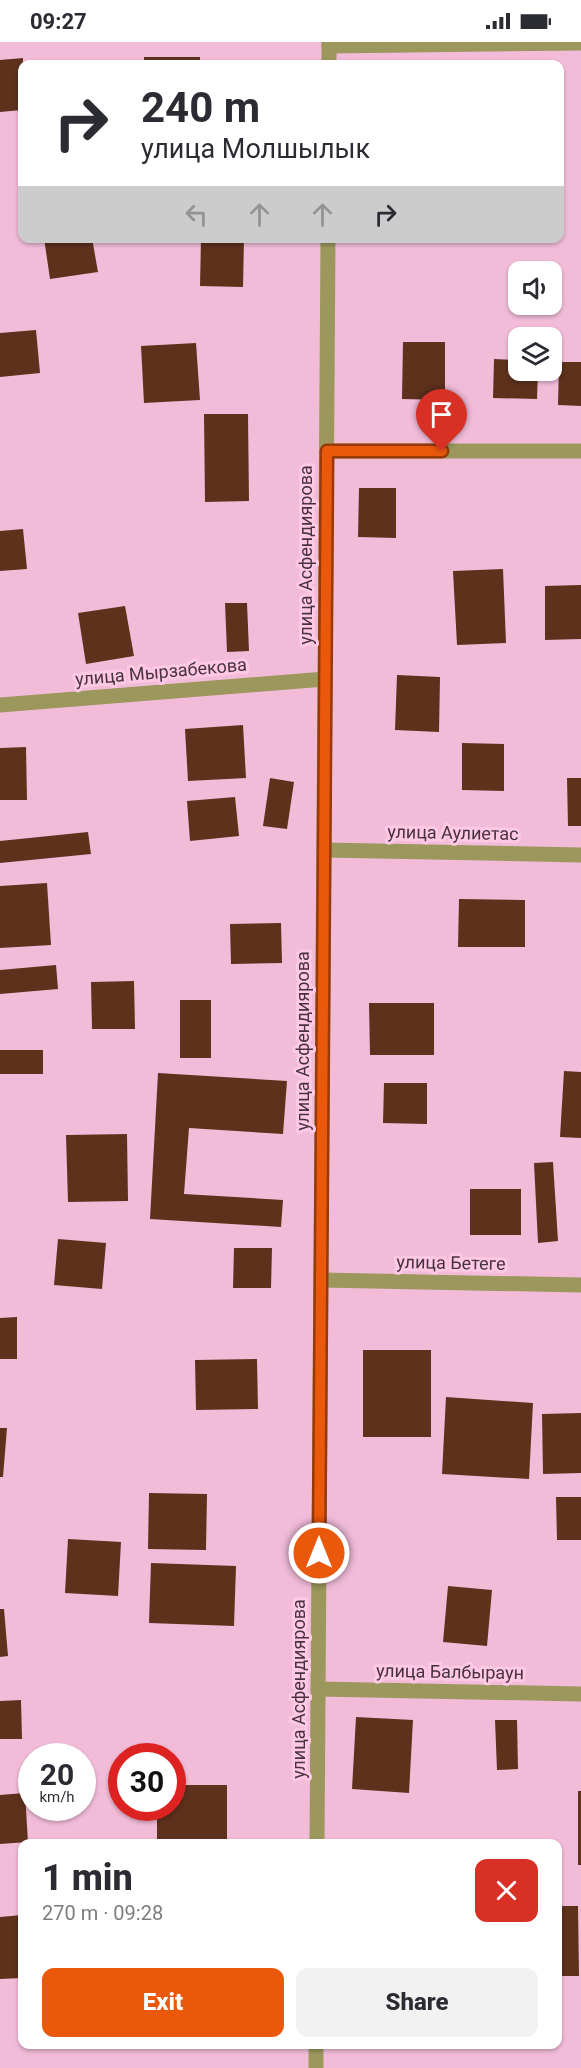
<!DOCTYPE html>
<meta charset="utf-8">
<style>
:root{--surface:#fff;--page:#f2f2f3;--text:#2b2b33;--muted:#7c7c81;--accent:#ea580c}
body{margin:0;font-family:Roboto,sans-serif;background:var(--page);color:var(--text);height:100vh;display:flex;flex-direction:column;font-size:22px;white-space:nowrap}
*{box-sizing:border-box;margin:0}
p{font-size:20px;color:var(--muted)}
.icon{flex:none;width:33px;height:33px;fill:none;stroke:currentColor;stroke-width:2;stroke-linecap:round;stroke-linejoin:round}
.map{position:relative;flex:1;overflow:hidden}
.side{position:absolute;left:18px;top:1797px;width:544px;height:210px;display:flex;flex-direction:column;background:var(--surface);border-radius:12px;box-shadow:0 2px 4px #0004}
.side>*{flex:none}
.guide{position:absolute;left:18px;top:18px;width:546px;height:183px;border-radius:12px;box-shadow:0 2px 4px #0004;background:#fff;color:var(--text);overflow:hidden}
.controls{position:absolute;left:508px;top:219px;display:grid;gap:12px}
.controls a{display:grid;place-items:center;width:54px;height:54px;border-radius:12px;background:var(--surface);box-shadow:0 2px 4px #0004;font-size:30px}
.speed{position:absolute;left:18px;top:1701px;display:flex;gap:12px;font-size:30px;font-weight:700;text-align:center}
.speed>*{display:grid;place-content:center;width:78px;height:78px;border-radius:50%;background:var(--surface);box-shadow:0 2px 4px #0004;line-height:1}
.speed small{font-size:15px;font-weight:400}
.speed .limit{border:9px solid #d22;background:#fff;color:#111}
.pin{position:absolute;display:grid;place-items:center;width:51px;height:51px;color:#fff;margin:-62px -26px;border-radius:50% 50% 50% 0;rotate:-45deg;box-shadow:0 0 6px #0007}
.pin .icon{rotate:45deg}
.me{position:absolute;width:66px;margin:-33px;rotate:0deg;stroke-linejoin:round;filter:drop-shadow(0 0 4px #0008)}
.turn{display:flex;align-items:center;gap:21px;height:126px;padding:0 24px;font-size:27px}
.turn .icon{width:78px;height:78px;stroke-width:2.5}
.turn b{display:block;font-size:42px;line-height:51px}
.lanes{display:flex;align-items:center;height:57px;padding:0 24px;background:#0003;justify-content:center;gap:30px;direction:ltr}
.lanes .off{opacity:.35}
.round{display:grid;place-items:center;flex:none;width:63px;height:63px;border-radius:12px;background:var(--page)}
.overview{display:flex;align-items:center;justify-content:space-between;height:102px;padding:0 24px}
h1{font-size:36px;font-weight:800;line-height:45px}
.action{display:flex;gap:12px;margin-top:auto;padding:12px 24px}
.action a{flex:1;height:69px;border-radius:12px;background:var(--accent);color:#fff;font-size:24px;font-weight:800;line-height:69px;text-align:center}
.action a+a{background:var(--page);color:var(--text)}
.status{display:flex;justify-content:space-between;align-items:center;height:42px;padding:0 30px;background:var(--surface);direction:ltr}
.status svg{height:16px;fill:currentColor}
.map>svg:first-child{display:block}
.building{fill:#5d311c}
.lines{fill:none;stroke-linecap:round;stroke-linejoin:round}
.minor{stroke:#9b975d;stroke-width:15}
.route-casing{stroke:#983908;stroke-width:15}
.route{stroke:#ea580c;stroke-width:10}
.labels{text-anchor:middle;stroke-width:6;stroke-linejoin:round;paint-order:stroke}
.street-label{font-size:18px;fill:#48323e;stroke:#ffc9e6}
</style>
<div class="status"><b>09:27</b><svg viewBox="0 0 49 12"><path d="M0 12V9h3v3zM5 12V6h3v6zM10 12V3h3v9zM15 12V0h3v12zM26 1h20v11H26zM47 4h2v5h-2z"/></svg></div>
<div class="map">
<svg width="581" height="2026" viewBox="0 0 581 2026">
<rect width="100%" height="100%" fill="#f2bcd9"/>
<g class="building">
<rect x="144" y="15" width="56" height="7"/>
<polygon points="23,16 22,68 0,70 0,18"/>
<polygon points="44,196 92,196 98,230 50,237"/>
<polygon points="201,196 244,196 243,245 200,244"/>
<polygon points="36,288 40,331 0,335 0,291"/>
<polygon points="403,300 445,300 445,358 402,357"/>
<polygon points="196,301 200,358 144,361 141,304"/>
<polygon points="494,317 519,318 519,328 538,328 537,357 493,356"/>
<polygon points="559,320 581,320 581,364 558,363"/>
<polygon points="204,372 248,372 249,459 205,460"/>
<polygon points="359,446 396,446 396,496 358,495"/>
<polygon points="23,487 27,527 0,529 0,489"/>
<polygon points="503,527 506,601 457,603 453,529"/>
<polygon points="581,543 581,597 545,598 545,544"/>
<polygon points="225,561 247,561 249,609 227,610"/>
<polygon points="125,564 134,614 86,622 78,571"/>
<polygon points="397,633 440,635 439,690 395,688"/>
<polygon points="243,683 246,736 188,739 185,687"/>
<polygon points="462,701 504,702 504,749 462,748"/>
<polygon points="26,705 27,758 0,758 0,706"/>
<polygon points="270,736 294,740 287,787 263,784"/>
<polygon points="567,736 581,736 581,784 568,784"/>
<polygon points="235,755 239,794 190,799 187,759"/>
<polygon points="88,790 91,812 0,821 0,799"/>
<polygon points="47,841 51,903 0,906 0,844"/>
<polygon points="459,857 525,858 525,905 458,905"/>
<polygon points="281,881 282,921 231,922 230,882"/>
<polygon points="56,923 58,947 0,952 0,928"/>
<polygon points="134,939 135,987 92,987 91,940"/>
<rect x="180" y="958" width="31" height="58"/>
<polygon points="369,961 434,961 434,1013 370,1013"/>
<rect x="0" y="1008" width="43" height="24"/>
<polygon points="564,1029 581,1030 581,1096 560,1095"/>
<polygon points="158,1031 287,1039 283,1092 189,1086 184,1152 283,1158 281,1185 150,1177"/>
<polygon points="384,1041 427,1041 427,1082 383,1081"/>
<polygon points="127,1092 128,1159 68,1160 66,1093"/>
<polygon points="553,1120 558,1199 538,1201 534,1121"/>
<rect x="470" y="1147" width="51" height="46"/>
<polygon points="58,1197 106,1201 102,1247 54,1243"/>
<polygon points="234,1206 272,1206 271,1246 233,1246"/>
<polygon points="17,1275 17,1317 0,1317 0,1276"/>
<rect x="363" y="1308" width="68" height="87"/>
<polygon points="257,1317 258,1367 196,1368 195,1318"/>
<polygon points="446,1355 533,1361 529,1437 442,1432"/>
<polygon points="581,1371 581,1431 543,1432 542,1372"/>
<polygon points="0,1386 7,1386 3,1435 0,1435"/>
<polygon points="149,1451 207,1452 206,1508 148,1507"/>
<polygon points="556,1455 581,1455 581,1498 557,1498"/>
<polygon points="68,1497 121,1500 118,1554 65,1551"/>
<polygon points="151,1521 236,1524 234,1584 149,1581"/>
<polygon points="448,1544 492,1548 487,1604 443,1600"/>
<polygon points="0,1567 4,1567 8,1614 0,1615"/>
<polygon points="21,1658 22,1697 0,1697 0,1659"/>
<polygon points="356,1675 413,1678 409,1751 352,1747"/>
<polygon points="495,1678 517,1678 518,1727 497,1728"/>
<polygon points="172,1743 227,1743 227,1798 157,1798 157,1766 172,1766"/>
<rect x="578" y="1749" width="3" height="74"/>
<polygon points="25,1751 28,1800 0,1802 0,1753"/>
<polygon points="558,1864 578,1864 579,1934 558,1934"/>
<polygon points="22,1873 22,1936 0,1937 0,1875"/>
</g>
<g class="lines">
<g class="minor">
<polyline points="329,4 581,1"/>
<polyline points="329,22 329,0"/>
<polyline points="327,409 581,409"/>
<polyline points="0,663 325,637"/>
<polyline points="324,808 581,813"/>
<polyline points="321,1238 581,1243"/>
<polyline points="318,1647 581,1652"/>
<polyline points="317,1802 328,196"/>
<polyline points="316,2026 316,2002"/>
</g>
</g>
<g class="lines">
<g class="route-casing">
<polyline id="route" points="319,1511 327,409 442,409"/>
</g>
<use href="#route" class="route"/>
</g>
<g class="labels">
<g class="street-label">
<text transform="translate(306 513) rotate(-90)" y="6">улица Асфендиярова</text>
<text transform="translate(161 630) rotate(-5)" y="6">улица Мырзабекова</text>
<text transform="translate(453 791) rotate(1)" y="6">улица Аулиетас</text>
<text transform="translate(303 999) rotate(-90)" y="6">улица Асфендиярова</text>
<text transform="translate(451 1221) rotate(1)" y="6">улица Бетеге</text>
<text transform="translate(450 1630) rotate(1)" y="6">улица Балбыраун</text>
<text transform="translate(299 1647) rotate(-90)" y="6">улица Асфендиярова</text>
</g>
</g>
</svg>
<div class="controls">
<a><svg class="icon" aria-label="sound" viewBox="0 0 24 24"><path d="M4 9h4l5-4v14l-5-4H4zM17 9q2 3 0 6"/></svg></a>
<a><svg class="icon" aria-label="layers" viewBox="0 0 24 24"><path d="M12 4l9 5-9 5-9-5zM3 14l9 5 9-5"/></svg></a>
</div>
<div class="speed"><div>20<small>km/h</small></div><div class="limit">30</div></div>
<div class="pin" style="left:442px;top:409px;background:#d93025"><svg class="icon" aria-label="arrive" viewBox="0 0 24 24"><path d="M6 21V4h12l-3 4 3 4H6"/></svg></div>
<svg class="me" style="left:319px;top:1511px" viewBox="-20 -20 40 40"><circle r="17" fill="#ea580c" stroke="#fff" stroke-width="3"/><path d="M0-11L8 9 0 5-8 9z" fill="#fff"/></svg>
<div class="guide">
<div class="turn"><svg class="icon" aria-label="right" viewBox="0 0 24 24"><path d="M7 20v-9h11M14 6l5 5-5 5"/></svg><div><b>240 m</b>улица Молшылык</div></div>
<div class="lanes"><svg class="icon off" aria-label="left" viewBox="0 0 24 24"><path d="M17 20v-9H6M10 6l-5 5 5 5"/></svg><svg class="icon off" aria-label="ahead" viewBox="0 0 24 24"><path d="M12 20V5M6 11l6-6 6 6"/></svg><svg class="icon off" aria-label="ahead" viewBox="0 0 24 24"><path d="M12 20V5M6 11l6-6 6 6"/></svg><svg class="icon" aria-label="right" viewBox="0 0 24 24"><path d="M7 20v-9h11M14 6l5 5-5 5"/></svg></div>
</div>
<section class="side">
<div class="overview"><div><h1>1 min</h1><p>270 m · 09:28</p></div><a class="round" style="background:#d93025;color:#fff"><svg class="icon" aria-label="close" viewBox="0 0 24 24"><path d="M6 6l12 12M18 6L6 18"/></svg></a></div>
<div class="action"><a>Exit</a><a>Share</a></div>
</section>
</div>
